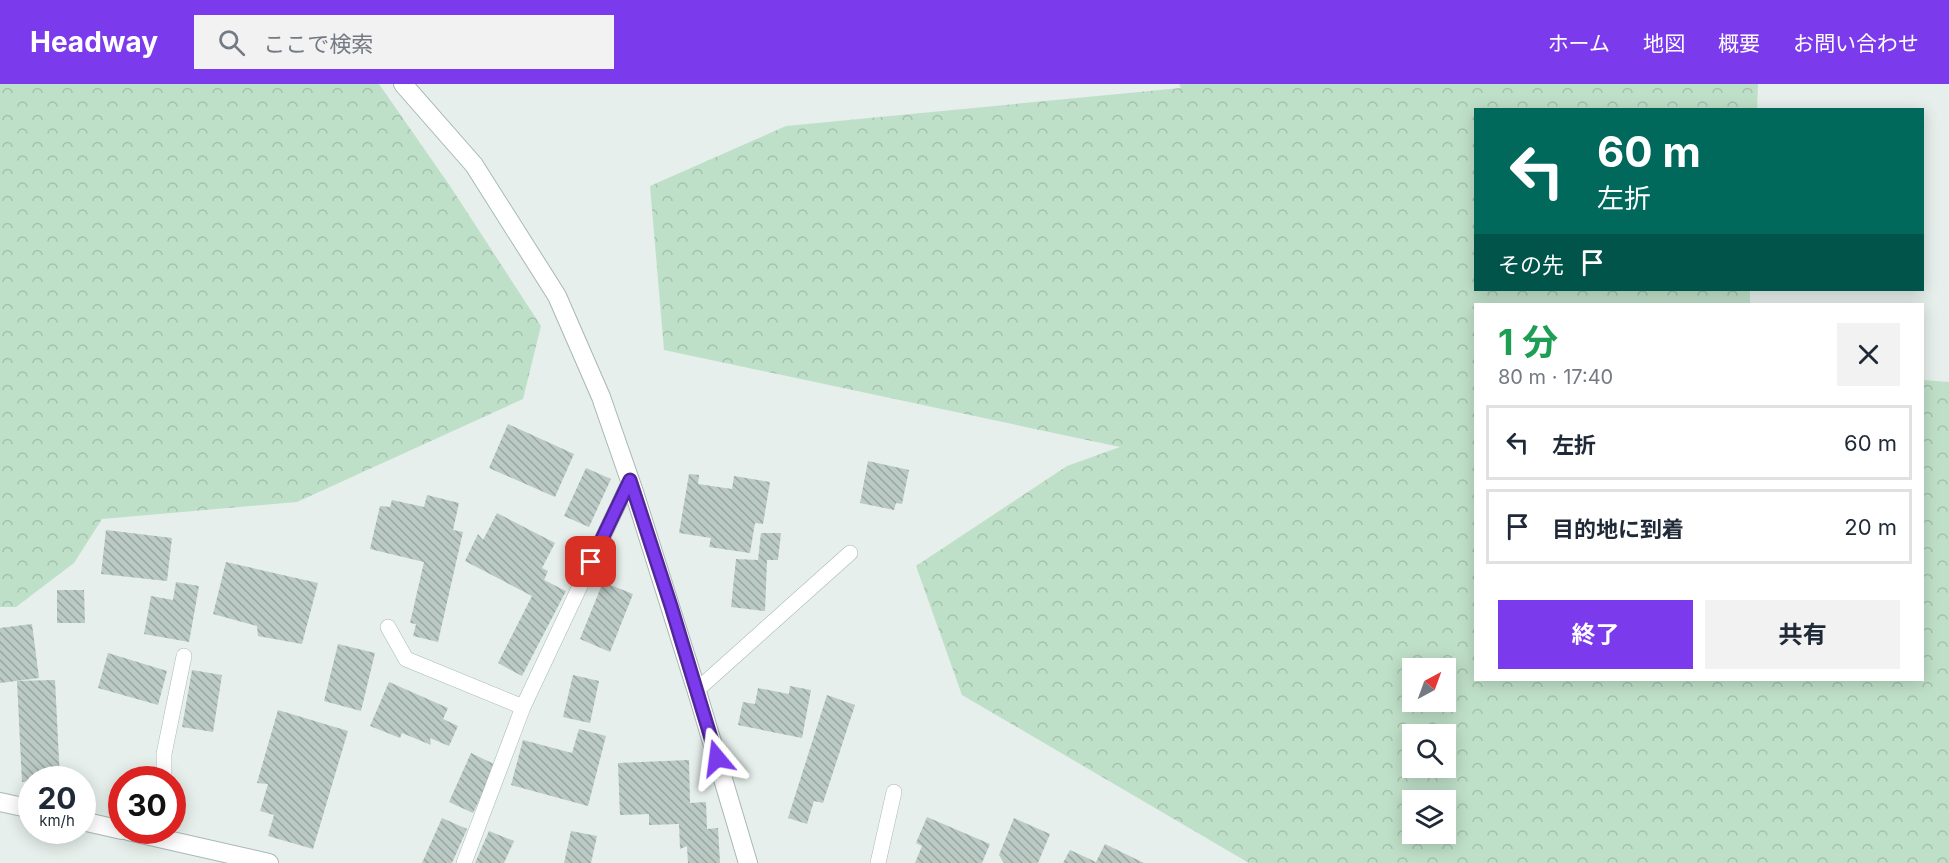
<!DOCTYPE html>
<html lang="ja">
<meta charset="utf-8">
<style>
:root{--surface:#fff;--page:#f2f2f3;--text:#1f2937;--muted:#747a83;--line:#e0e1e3;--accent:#7c3aed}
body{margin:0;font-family:Inter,"Noto Sans JP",sans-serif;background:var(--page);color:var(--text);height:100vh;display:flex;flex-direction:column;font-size:22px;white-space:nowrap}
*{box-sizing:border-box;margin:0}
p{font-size:20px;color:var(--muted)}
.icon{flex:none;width:33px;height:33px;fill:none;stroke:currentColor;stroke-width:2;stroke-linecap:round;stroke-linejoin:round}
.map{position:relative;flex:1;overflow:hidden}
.drawer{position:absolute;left:1474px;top:219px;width:450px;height:378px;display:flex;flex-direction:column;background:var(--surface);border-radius:0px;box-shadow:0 3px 15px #0003}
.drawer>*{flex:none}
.hud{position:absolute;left:1474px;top:24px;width:450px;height:183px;border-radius:0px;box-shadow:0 3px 15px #0003;background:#00695c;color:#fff;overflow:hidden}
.needle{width:39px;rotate:41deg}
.buttons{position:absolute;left:1402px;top:574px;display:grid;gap:12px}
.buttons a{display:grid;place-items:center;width:54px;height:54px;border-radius:0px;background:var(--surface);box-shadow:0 3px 15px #0003;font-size:30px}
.speed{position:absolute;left:18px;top:682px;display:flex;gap:12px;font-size:30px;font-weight:700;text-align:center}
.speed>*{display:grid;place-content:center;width:78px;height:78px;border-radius:50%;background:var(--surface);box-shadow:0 3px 15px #0003;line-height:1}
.speed small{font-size:15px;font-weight:400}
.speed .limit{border:9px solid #d22;background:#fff;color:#111}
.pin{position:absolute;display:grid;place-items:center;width:51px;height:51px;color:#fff;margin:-26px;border-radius:12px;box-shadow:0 3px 9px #0006}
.me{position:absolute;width:66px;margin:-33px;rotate:344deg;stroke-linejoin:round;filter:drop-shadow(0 0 4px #0008)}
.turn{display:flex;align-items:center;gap:21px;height:126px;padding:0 24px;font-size:27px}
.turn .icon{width:78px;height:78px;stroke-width:2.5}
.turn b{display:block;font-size:42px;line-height:51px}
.then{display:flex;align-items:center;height:57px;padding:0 24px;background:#0003;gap:12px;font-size:22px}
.round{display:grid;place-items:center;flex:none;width:63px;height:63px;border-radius:0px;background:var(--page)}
.overview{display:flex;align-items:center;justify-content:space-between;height:102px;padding:0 24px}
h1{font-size:36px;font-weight:700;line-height:45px;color:#1e9e55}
.action{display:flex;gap:12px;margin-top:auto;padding:12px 24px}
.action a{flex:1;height:69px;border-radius:0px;background:var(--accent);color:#fff;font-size:24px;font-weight:700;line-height:69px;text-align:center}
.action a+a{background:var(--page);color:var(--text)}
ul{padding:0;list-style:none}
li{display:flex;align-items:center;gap:18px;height:75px;margin:0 12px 9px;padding:0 12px;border:3px solid var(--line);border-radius:0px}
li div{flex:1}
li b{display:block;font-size:22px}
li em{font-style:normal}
header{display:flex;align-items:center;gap:36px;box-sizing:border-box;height:84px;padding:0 30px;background:var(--accent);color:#fff}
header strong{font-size:28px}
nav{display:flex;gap:33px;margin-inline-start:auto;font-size:21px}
.search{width:420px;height:54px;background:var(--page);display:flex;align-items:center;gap:15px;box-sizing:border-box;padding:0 21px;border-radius:0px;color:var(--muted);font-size:22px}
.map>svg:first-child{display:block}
.forest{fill:url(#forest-crowns);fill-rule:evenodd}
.building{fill:url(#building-back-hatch)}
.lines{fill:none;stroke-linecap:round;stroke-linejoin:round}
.service-casing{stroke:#a8b8b2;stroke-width:16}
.minor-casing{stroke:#a8b8b2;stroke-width:20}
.service{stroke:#fff;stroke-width:15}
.minor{stroke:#fff;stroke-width:18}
.route-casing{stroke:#51269a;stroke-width:15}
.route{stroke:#7c3aed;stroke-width:10}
</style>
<header>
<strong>Headway</strong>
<div class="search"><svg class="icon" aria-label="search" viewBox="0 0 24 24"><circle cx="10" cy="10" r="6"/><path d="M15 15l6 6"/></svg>ここで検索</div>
<nav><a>ホーム</a><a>地図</a><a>概要</a><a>お問い合わせ</a></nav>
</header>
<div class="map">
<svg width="1949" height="779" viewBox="0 0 1949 779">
<defs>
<pattern id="forest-crowns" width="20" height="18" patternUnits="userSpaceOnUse" patternTransform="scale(1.5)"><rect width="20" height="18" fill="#bfe0c8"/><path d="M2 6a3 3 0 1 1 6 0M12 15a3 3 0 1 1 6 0" fill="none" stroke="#a4c1ad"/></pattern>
<pattern id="building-back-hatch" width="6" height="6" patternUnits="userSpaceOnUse" patternTransform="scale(1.5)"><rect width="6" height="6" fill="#bbcac4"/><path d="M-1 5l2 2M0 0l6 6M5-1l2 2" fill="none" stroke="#98a6a0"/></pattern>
</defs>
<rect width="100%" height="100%" fill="#e6efeb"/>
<g class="forest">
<polygon points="0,0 379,0 450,102 541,242 523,315 297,418 102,435 74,479 16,523 0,523"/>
<path d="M1179 0H1758L1757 25 1476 26V206H1750V220H1476V596H1923V296L1949 298V779H1249L962 611 916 482 1067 382 1120 363 664 266 650 102 786 42 1181 4ZM1413 585H1446V618H1413ZM1413 651H1446V684H1413ZM1413 717H1446V750H1413Z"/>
</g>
<g class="building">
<polygon points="508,340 574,370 555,413 489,384"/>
<polygon points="868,377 909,386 902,420 896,419 894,426 860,419"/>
<polygon points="586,384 611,395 589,443 564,432"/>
<polygon points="689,390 699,391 698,400 732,405 734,392 770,398 763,440 755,439 750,469 709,463 711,454 679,449"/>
<polygon points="427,411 459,419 453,446 463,448 438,558 413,552 416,540 410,539 424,478 370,465 380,422 390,423 392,416 424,423"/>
<polygon points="497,429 555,459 542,484 548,487 544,496 566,507 522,592 498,579 532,512 465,477 478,450 483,456"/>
<polygon points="106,446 172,454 167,497 101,490"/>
<polygon points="761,449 781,449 778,476 767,476 765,527 731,523 736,475 758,476"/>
<polygon points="226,478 318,499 302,560 258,552 257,542 213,530"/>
<polygon points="176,498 199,502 189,558 144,550 151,512 173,516"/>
<polygon points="603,498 633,510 610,568 580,555"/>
<polygon points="57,506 84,506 85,539 57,539"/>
<polygon points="32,540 39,594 0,599 0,544"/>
<polygon points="338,560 375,569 361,627 324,617"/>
<polygon points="108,569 167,587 158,621 98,604"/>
<polygon points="192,586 222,591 213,648 182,643"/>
<polygon points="573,591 599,597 590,639 563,633"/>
<polygon points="55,596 60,696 22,698 17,597"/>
<polygon points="389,598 448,624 443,635 458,642 449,662 430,654 431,661 402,649 400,654 370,642"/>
<polygon points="790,602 811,606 802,654 738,641 743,618 755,620 758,604 789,610"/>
<polygon points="827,611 855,621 823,719 814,717 807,740 788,734"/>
<polygon points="278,626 348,647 313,765 268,752 274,731 260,727 268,700 257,699"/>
<polygon points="579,645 606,652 588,722 511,701 523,656 572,669"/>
<polygon points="471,669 496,681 473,729 449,718"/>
<polygon points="689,676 690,719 706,718 707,745 718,744 720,779 688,779 687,762 680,765 679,740 649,741 649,730 620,731 618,679"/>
<polygon points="927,733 990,760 982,779 915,779 922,762 916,759"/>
<polygon points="442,734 467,745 452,779 422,779"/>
<polygon points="1014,734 1050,750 1038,779 1004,779 999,771"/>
<polygon points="489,747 514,757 504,779 475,779"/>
<polygon points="571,747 597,752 591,779 564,779"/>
<polygon points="1105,760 1144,779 1063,779 1070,766 1096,778"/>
</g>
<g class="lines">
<g class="service-casing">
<g id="service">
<polyline points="388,543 406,575 523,623 464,779"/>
<polyline points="697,606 850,469"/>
<polyline points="523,623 630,396"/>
<polyline points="164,696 164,670 184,572"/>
<polyline points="878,779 894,708"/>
</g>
</g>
<g class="minor-casing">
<g id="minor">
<polyline points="403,0 474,81 557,212 601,313 634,408 698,611 748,779"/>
<polyline points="0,718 32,725"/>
<polyline points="82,737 122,746"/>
<polyline points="128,747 269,779"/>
</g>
</g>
<use href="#service" class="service"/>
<use href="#minor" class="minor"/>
</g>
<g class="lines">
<g class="route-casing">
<polyline id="route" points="591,478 630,396 671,522 717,674"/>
</g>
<use href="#route" class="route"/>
</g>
</svg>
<div class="buttons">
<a><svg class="needle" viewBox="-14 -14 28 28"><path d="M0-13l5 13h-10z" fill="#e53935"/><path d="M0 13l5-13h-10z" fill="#747a83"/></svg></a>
<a><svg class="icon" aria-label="search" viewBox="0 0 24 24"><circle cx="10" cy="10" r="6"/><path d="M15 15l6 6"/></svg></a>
<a><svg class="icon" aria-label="layers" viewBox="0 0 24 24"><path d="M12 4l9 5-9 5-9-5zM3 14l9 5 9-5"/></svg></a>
</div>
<div class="speed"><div>20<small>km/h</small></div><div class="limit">30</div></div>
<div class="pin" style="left:591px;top:478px;background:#d93025"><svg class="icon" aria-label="arrive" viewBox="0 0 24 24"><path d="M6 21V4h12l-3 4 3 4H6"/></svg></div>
<svg class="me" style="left:717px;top:674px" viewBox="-20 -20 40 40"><path d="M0-17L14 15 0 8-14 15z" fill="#7c3aed" stroke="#fff" stroke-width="4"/></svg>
<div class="hud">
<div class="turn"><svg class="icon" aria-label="left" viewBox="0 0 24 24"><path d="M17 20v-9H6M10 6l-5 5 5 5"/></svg><div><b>60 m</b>左折</div></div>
<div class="then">その先<svg class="icon" aria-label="arrive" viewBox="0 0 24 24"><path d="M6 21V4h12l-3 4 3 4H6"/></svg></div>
</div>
<section class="drawer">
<div class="overview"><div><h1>1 分</h1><p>80 m · 17:40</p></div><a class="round"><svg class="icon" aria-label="close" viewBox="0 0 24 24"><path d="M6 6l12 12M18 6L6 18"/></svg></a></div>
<ul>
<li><svg class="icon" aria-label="left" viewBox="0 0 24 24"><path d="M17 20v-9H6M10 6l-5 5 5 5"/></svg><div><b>左折</b></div><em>60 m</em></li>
<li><svg class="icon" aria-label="arrive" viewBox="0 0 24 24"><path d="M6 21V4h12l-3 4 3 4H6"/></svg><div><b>目的地に到着</b></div><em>20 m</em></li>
</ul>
<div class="action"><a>終了</a><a>共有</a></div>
</section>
</div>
